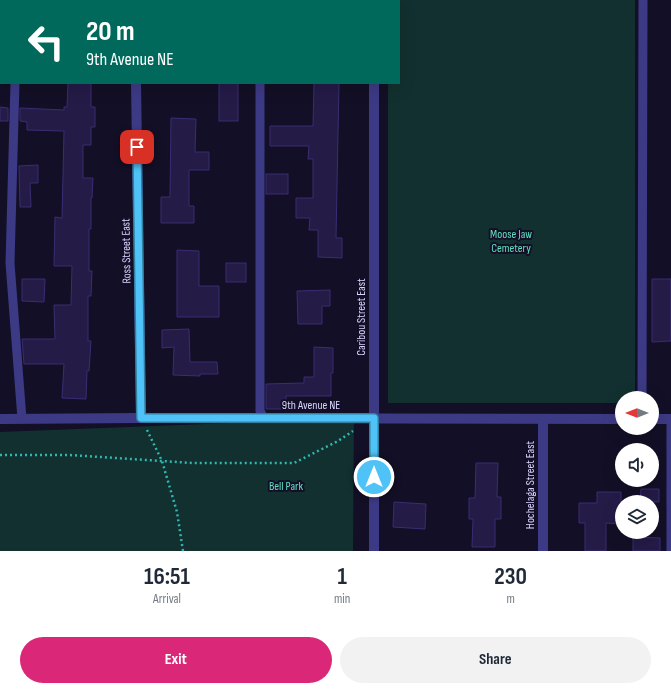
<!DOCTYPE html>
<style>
:root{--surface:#fff;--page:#f2f2f3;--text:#1f2937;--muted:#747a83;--accent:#db2777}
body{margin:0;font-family:"Sofia Sans Condensed",sans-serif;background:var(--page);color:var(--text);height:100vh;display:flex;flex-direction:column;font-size:15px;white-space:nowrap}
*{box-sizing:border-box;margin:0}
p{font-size:13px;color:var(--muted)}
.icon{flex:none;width:22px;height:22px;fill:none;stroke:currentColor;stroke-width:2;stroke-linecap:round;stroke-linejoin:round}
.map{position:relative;height:551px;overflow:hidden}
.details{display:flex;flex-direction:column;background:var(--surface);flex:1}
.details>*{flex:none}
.hud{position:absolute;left:0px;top:0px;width:400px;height:84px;box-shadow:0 4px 16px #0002;background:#00695c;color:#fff;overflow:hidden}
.needle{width:26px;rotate:270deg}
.fabs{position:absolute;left:615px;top:391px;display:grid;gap:8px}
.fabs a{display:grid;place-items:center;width:44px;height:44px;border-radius:50%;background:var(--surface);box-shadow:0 4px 16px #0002;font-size:20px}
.pin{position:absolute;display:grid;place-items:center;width:34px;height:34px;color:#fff;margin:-17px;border-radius:8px;box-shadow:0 2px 6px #0006}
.me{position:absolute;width:44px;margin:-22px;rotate:0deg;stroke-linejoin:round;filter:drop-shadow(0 0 3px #0008)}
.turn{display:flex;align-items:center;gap:14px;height:84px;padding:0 20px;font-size:18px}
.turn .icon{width:52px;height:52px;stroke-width:2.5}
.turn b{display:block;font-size:28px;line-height:34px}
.eta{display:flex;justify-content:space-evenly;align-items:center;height:68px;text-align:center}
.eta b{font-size:24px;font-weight:700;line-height:28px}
.action{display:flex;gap:8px;margin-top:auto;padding:8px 20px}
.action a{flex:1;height:46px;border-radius:24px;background:var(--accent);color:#fff;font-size:16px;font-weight:700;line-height:46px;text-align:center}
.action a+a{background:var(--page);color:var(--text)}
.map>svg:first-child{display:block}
.green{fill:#12302f}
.building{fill:#241b47;stroke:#3b2d73}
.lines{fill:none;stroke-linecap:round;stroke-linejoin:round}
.path{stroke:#2fb8b0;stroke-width:2.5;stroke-dasharray:2 3;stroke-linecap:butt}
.service{stroke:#3d3a85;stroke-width:9}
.minor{stroke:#3d3a85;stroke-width:10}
.tertiary{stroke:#3d3a85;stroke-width:10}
.route-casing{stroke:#337fa1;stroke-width:10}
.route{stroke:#4fc3f7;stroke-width:7}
.labels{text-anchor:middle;stroke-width:4;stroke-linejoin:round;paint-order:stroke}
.park-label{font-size:12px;fill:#5fe0c0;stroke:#130f26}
.street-label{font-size:12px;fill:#d9d4ff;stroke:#130f26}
</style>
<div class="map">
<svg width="671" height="551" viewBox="0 0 671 551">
<rect width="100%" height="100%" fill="#130f26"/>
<g class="green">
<polygon points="388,0 635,0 635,398 622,398 622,403 388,403 388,83 399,83 399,1"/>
<polygon points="354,418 353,551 0,551 0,432"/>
</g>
<g class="building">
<polygon points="68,83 91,83 91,107 95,107 95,127 91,127 91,145 83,145 83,178 93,178 92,198 91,198 91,229 89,229 89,271 92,271 91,296 88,296 88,341 91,341 89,371 87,371 86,399 62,398 64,364 24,364 22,339 55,339 54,305 71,305 72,266 54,266 55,217 62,218 64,131 27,130 27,122 20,121 20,108 64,110 64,107 67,107"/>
<rect x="219" y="83" width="19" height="38"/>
<polygon points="314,83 339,83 336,238 342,238 342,258 318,257 318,230 309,230 310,218 296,218 296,198 313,198 313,159 308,159 309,146 270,146 270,126 313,126"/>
<polygon points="0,107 8,108 8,121 0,121"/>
<polygon points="171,118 196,119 195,152 209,152 209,170 189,170 189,206 194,206 194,223 161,223 161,197 170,197"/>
<polygon points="38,165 38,183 30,183 31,207 20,207 19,166"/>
<rect x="266" y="174" width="22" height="20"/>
<polygon points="177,250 199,251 199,286 219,286 219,317 177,317"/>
<rect x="226" y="263" width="20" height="19"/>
<polygon points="22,279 45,279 44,302 22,301"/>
<polygon points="652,279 671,279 671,341 652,342"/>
<polygon points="330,290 330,306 322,306 322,324 298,324 297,291"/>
<polygon points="189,329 190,362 217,362 218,374 200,374 200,376 173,375 174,347 162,348 162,330"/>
<polygon points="314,347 333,348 333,373 331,373 331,396 286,396 286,409 266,409 266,384 304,383 304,377 314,377"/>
<polygon points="476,463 498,463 497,497 501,497 501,519 495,519 495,547 472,547 473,519 469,519 469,498 475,498"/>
<polygon points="641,489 659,489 659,502 640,502"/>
<polygon points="597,492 621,492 621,524 606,523 606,551 585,551 585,523 579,523 579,503 597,503"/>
<polygon points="394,502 426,504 425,529 393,527"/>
<polygon points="633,537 660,538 660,551 633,551"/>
</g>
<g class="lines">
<g class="path">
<polyline points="147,430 162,461 177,512 183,551"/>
<polyline points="0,455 70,455 192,463 294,463 338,441 353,431"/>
</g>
<g class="service">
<polyline points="260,0 260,1"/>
<polyline points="17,1 17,0"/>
<polyline points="15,83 10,263 22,419"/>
<polyline points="260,83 260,411 264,418"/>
<polyline points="642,398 643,0"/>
<polyline points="671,419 671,551"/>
</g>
<g class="minor">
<polyline points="135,0 135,1"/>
<polyline points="375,1 375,0"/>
<polyline points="136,83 141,418"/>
<polyline points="374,418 374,83"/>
<polyline points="543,551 543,419"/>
</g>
<g class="tertiary">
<polyline points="0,419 141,418 622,419"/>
<polyline points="652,419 671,419"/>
<polyline points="374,551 374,418"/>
</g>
</g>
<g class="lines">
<g class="route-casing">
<polyline id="route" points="137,147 141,418 374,418 374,477"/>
</g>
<use href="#route" class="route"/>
</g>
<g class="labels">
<g class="park-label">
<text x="511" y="238">Moose Jaw<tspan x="511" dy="14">Cemetery</tspan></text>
<text x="286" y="490">Bell Park</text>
</g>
<g class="street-label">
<text transform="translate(126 251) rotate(-91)" y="4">Ross Street East</text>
<text transform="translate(361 317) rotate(-90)" y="4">Caribou Street East</text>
<text x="311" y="409">9th Avenue NE</text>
<text transform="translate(530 485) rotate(-90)" y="4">Hochelaga Street East</text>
</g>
</g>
</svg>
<div class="fabs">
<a><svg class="needle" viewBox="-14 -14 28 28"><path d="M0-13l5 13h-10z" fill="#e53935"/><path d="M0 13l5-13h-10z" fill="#747a83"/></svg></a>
<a><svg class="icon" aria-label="sound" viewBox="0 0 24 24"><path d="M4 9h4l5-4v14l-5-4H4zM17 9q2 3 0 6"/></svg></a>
<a><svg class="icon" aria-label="layers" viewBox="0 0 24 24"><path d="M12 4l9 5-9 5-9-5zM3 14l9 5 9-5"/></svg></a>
</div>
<div class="pin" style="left:137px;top:147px;background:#d93025"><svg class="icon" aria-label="arrive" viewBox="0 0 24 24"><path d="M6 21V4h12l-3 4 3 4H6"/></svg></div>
<svg class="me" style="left:374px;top:477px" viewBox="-20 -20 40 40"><circle r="17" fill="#4fc3f7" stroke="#fff" stroke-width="3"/><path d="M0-11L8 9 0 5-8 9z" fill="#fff"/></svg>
<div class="hud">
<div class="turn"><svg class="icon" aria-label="left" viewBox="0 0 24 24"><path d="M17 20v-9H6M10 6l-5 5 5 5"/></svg><div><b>20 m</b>9th Avenue NE</div></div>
</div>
</div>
<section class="details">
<div class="eta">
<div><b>16:51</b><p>Arrival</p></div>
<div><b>1</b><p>min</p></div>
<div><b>230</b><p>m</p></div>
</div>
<div class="action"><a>Exit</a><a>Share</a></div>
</section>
